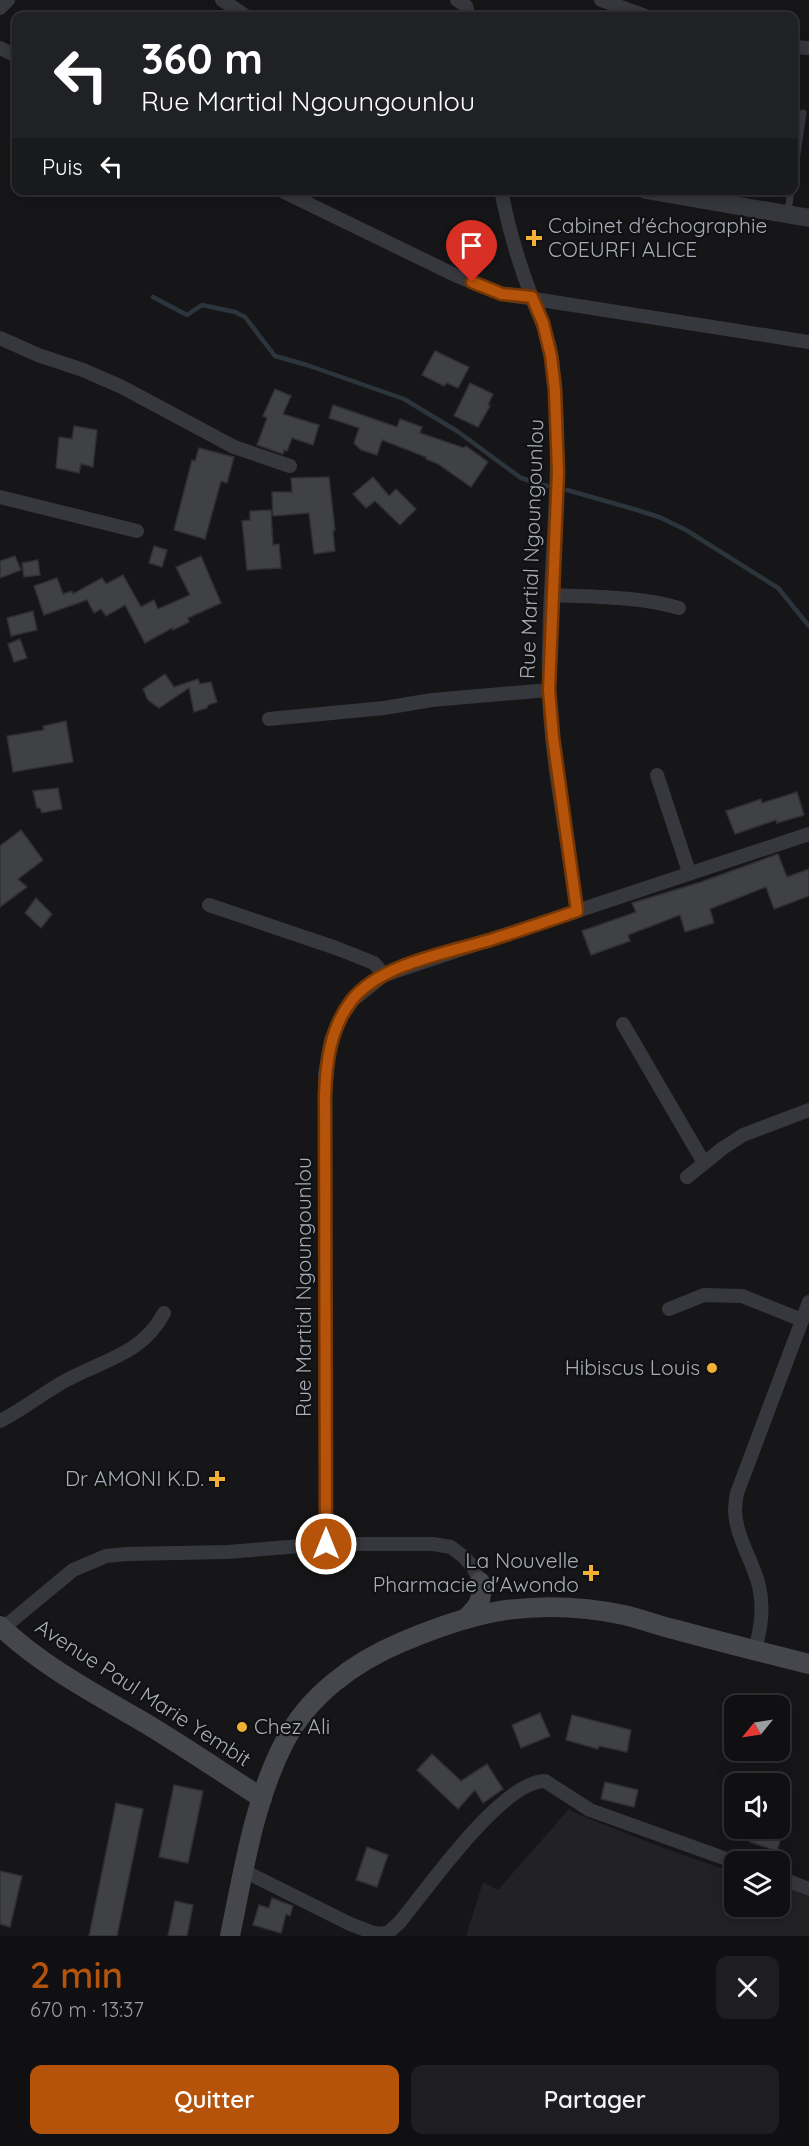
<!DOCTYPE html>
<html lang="fr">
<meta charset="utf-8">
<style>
:root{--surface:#101012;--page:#1e1e20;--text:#f1f3f6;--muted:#9c9d9f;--line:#303032;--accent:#b45309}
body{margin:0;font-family:Quicksand,sans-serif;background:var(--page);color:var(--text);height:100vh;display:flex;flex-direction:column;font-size:22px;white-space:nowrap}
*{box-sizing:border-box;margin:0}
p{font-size:20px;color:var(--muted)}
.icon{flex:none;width:33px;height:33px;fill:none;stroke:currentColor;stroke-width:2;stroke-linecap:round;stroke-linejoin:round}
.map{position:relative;height:1936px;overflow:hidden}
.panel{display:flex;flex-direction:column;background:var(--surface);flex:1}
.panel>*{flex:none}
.hud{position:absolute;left:12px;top:12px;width:786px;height:183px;border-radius:12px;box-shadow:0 3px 15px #0003,0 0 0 2px var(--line);background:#202124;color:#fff;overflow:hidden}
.needle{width:39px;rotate:240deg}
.tools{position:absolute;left:724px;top:1695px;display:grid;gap:12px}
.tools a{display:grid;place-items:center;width:66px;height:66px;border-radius:12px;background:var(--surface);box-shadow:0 3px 15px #0003,0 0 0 2px var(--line);font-size:30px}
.pin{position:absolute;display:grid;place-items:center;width:51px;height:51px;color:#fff;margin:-62px -26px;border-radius:50% 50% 50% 0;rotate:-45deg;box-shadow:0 0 6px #0007}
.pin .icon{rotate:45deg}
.me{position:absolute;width:66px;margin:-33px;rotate:0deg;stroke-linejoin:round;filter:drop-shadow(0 0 4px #0008)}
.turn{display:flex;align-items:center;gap:21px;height:126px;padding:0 30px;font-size:27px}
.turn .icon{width:78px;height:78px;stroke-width:2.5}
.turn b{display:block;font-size:42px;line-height:51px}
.then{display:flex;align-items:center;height:57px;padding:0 30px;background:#0003;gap:12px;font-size:22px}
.round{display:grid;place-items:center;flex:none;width:63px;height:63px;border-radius:12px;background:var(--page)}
.head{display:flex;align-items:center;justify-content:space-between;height:102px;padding:0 30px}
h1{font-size:36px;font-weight:600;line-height:45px;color:var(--accent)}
.action{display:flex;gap:12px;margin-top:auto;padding:12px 30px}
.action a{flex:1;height:69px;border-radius:12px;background:var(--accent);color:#fff;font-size:24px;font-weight:600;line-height:69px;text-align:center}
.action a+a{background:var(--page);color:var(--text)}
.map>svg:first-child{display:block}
.built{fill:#222225}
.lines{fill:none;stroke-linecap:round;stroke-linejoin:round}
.stream{stroke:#2c353c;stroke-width:4.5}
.building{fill:#404145;stroke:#303034;stroke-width:1.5}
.service{stroke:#37383d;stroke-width:7}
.minor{stroke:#37383d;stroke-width:14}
.tertiary{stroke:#37383d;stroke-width:18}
.secondary{stroke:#45474d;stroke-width:20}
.route-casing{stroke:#753606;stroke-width:15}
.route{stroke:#b45309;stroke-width:10}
.poi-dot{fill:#f2b134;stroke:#111113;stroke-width:2}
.labels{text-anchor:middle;stroke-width:4.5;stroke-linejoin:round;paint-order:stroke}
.poi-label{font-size:21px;fill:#a8adb8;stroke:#111113;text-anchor:end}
.street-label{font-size:21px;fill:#a8adb8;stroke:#111113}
</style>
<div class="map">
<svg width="809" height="1936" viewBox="0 0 809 1936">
<rect width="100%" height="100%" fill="#161618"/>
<polygon class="built" points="569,1809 580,1815 666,1849 735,1873 735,1906 780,1906 780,1886 809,1897 809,1936 466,1936 483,1882 498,1890"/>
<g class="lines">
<g class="stream">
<polyline points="153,297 187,315 202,305 235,312 245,317 275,356 307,365 404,399 457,431 521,478 547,486"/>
<polyline points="567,490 637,510 659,517 686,530 778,588 809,626"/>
</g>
</g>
<g class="building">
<polygon points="435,351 469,367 458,388 447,383 444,386 422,375"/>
<polygon points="470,383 493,394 488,405 490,406 478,427 454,416"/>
<polygon points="275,389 291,396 283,414 319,425 313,445 292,438 287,451 284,450 283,454 257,445 267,418 263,416"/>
<polygon points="333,405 397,427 400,419 422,427 420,433 464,448 466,446 488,462 471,487 438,464 426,459 426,457 382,440 377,455 361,450 354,443 359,428 329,418"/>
<polygon points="74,426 97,430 93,467 81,464 79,473 56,468 59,437 72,439"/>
<polygon points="199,448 234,457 227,483 221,481 205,539 174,530 192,460 195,461"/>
<polygon points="329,477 335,530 333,531 335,551 314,554 309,513 273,516 272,492 292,492 291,478"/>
<polygon points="373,477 389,496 396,489 416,509 400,525 375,501 366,508 353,494"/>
<polygon points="271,510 273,545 279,544 281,568 247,570 242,521 250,520 250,511"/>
<polygon points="154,546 167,550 162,567 149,563"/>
<polygon points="15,556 21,570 0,578 0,561"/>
<polygon points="201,556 221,603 188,618 189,622 173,630 172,628 145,643 125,605 106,616 101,609 94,613 87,600 44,615 34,586 57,578 63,594 72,591 73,594 102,578 106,584 123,575 141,607 154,600 158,609 190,595 176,567"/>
<polygon points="38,560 40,575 24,577 22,563"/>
<polygon points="33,611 37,630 11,636 7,618"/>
<polygon points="20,639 27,658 14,662 8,644"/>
<polygon points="165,674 174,687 198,679 200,684 211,682 217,702 208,705 207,708 194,712 189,688 159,708 148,700 143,689"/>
<polygon points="66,721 73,762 13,772 7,736 44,730 43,726"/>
<polygon points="58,788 62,809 42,813 40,808 37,808 33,791"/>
<polygon points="797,792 804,815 777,823 776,820 735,834 726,811 761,799 762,803"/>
<polygon points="21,830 43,860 18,879 27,887 0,907 0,846"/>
<polygon points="778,854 787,877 809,869 809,896 774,909 766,887 710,909 714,923 685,932 680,915 628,935 630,941 591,955 582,931 636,912 632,903 701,882"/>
<polygon points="36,898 52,914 41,928 25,913"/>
<polygon points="540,1713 550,1736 521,1748 512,1725"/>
<polygon points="572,1715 631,1730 627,1752 599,1746 598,1749 566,1740"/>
<polygon points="432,1754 461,1781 487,1764 503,1789 483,1803 475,1790 458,1809 417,1770"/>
<polygon points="605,1782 638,1790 634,1807 601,1799"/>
<polygon points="174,1785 203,1791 188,1863 159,1857"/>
<polygon points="116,1803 143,1809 117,1936 89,1936"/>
<polygon points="754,1828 784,1828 777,1851 750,1842"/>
<polygon points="367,1847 388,1855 377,1887 356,1880"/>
<polygon points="0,1871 22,1876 10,1927 0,1924"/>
<polygon points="272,1898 293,1906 290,1916 286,1914 281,1933 253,1925 259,1905 269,1908"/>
<polygon points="175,1901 193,1905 187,1936 168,1936"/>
</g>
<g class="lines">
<g class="service">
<polyline points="794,174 803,113"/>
<polyline points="788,212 791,190"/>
</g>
<g class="minor">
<polyline points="222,0 246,16"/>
<polyline points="457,0 466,6 469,16"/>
<polyline points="601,0 646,16"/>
<polyline points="0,8 8,0"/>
<polyline points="794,47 809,48"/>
<polyline points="0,48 16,56"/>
<polyline points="280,190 457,276 502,294 809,342"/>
<polyline points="0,338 38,355 83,370 122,387 234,447 290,466"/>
<polyline points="0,497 137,531"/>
<path d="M552 595C594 597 638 596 679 608"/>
<polyline points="269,719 384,708 432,700 549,690"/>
<polyline points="657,775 689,872"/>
<polyline points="209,905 336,948 374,963 384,975"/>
<polyline points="577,911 809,834"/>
<polyline points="623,1024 704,1163"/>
<polyline points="687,1177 723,1148 743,1135 809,1110"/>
<polyline points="669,1309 704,1295 742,1296 802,1320"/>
<path d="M0 1421C22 1410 42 1394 63 1382 102 1360 142 1355 164 1313"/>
<path d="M326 1544 325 1074 331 1040 342 1016 353 1000 384 975 577 911C568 838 551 764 549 690 546 580 566 470 552 359 549 336 539 317 531 295 518 261 508 226 501 190"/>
<polyline points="3,1628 73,1570 106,1556 127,1554 227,1552 326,1544 433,1544 451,1547 464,1557 473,1567 480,1582"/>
<path d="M755 1650C761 1628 764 1608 759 1586 753 1561 736 1537 735 1511 735 1505 736 1499 737 1493L809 1302"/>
<path d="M244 1871 350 1924 374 1933 383 1934 389 1932 400 1922C427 1889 502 1781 545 1781L590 1810 735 1862"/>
<polyline points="780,1878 809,1889"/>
</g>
<polyline class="tertiary" points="646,190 809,218"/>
<g class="secondary">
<path d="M465 1619C478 1608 484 1599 480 1582"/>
<path d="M0 1626C42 1666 95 1694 145 1723 185 1747 223 1773 262 1798"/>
<path d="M230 1936C243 1873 254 1801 284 1743 308 1696 354 1662 402 1642 435 1628 471 1615 506 1610 545 1605 587 1607 624 1615 642 1619 659 1626 677 1630 721 1642 765 1653 809 1664"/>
</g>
</g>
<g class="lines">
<g class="route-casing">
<path id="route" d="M326 1544 325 1096C326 1063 330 1028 352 1000 381 964 447 953 490 940 519 931 548 921 577 911L553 737 549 690 558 472 555 390 551 356 543 323 532 297 502 294 472 282"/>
</g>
<use href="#route" class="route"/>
</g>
<g class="poi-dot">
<path d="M531 229h6v6h6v6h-6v6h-6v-6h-6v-6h6z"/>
<circle cx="712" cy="1368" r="6"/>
<path d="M214 1470h6v6h6v6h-6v6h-6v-6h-6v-6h6z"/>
<path d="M588 1564h6v6h6v6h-6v6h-6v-6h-6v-6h6z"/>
<circle cx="242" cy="1727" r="6"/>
</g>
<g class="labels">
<g class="poi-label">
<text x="548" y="233" text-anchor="start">Cabinet d'échographie<tspan x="548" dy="24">COEURFI ALICE</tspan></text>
<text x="700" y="1375">Hibiscus Louis</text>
<text x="204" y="1486">Dr AMONI K.D.</text>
<text x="579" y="1568">La Nouvelle<tspan x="579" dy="24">Pharmacie d'Awondo</tspan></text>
<text x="254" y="1734" text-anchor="start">Chez Ali</text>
</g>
<g class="street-label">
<text transform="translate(532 549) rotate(-88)" y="7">Rue Martial Ngoungounlou</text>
<text transform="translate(304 1287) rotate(-90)" y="7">Rue Martial Ngoungounlou</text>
<text transform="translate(143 1693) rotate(33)" y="7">Avenue Paul Marie Yembit</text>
</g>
</g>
</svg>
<div class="tools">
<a><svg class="needle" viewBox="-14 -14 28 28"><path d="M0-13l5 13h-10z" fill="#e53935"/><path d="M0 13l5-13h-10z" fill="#9c9d9f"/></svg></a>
<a><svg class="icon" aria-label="sound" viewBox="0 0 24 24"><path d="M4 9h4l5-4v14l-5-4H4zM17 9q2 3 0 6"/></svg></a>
<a><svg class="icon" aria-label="layers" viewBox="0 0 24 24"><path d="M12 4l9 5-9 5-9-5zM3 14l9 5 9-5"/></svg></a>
</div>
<div class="pin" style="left:472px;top:282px;background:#d93025"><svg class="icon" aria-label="arrive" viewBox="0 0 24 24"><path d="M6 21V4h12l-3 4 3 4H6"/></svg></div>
<svg class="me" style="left:326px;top:1544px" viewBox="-20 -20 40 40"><circle r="17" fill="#b45309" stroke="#fff" stroke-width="3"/><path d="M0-11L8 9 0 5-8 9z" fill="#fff"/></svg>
<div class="hud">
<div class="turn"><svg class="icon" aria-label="left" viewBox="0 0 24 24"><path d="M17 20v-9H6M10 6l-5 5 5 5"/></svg><div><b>360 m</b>Rue Martial Ngoungounlou</div></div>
<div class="then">Puis<svg class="icon" aria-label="left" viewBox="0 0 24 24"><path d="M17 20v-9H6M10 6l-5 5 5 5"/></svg></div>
</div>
</div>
<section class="panel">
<div class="head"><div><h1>2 min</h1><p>670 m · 13:37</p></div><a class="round"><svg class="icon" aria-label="close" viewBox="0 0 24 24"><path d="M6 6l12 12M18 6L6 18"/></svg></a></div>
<div class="action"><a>Quitter</a><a>Partager</a></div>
</section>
